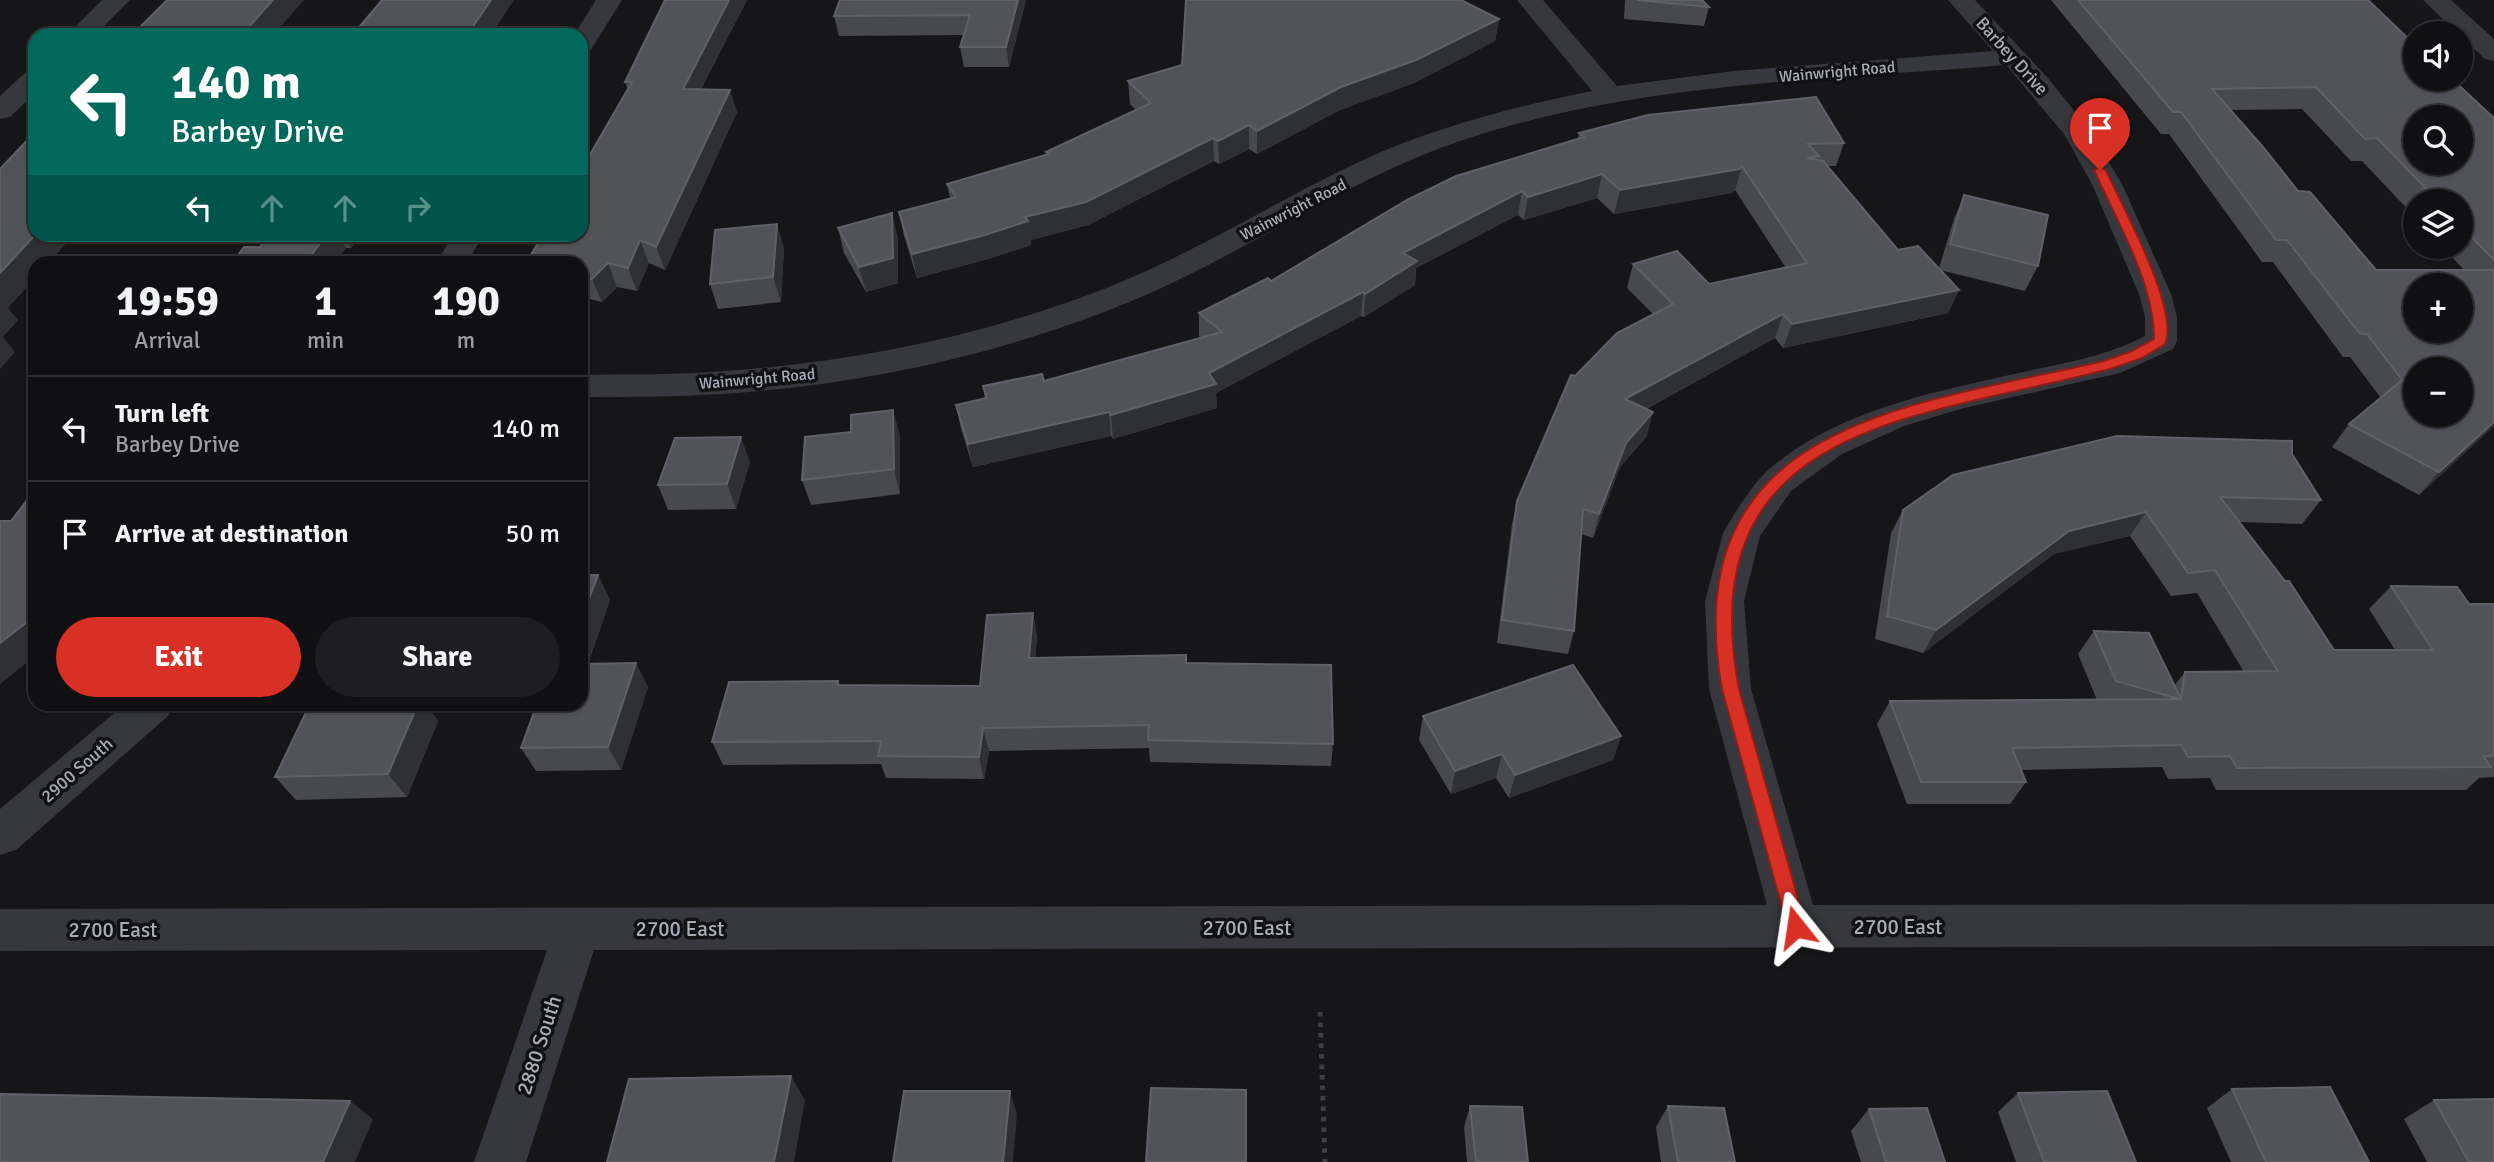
<!DOCTYPE html>
<meta charset="utf-8">
<style>
:root{--surface:#101012;--page:#1e1e20;--text:#f1f3f6;--muted:#9c9d9f;--line:#303032;--accent:#d93025}
body{margin:0;font-family:Signika,sans-serif;background:var(--page);color:var(--text);height:100vh;display:flex;flex-direction:column;font-size:26px;white-space:nowrap}
*{box-sizing:border-box;margin:0}
p{font-size:23px;color:var(--muted)}
.icon{flex:none;width:38px;height:38px;fill:none;stroke:currentColor;stroke-width:2;stroke-linecap:round;stroke-linejoin:round}
.map{position:relative;flex:1;overflow:hidden}
.panel{position:absolute;left:28px;top:256px;width:560px;height:455px;display:flex;flex-direction:column;background:var(--surface);border-radius:21px;box-shadow:0 2px 5px #0004,0 0 0 2px var(--line)}
.panel>*{flex:none}
.hud{position:absolute;left:28px;top:28px;width:560px;height:214px;border-radius:21px;box-shadow:0 2px 5px #0004,0 0 0 2px var(--line);background:#00695c;color:#fff;overflow:hidden}
.fabs{position:absolute;left:2403px;top:21px;display:grid;gap:14px}
.fabs a{display:grid;place-items:center;width:70px;height:70px;border-radius:50%;background:var(--surface);box-shadow:0 2px 5px #0004,0 0 0 2px var(--line);font-size:35px}
.pin{position:absolute;display:grid;place-items:center;width:60px;height:60px;color:#fff;margin:-72px -30px;border-radius:50% 50% 50% 0;rotate:-45deg;box-shadow:0 0 7px #0007}
.pin .icon{rotate:45deg}
.me{position:absolute;width:77px;margin:-38px;rotate:345deg;stroke-linejoin:round;filter:drop-shadow(0 0 5px #0008)}
.turn{display:flex;align-items:center;gap:24px;height:147px;padding:0 28px;font-size:32px}
.turn .icon{width:91px;height:91px;stroke-width:2.5}
.turn b{display:block;font-size:49px;line-height:60px}
.lanes{display:flex;align-items:center;height:66px;padding:0 28px;background:#0003;justify-content:center;gap:35px;direction:ltr}
.lanes .off{opacity:.35}
.eta{display:flex;justify-content:space-evenly;align-items:center;height:119px;text-align:center}
.eta b{font-size:42px;font-weight:700;line-height:49px}
.button{display:flex;gap:14px;margin-top:auto;padding:14px 28px}
.button a{flex:1;height:80px;border-radius:42px;background:var(--accent);color:#fff;font-size:28px;font-weight:700;line-height:80px;text-align:center}
.button a+a{background:var(--page);color:var(--text)}
ul{padding:0;list-style:none}
li{display:flex;align-items:center;gap:21px;height:105px;padding:0 28px;border-top:2px solid var(--line)}
li div{flex:1}
li b{display:block;font-size:26px}
li em{font-style:normal}
.map>svg:first-child{display:block}
.lines{fill:none;stroke-linecap:round;stroke-linejoin:round}
.path{stroke:#3d3f44;stroke-width:5;stroke-dasharray:4.5 6;stroke-linecap:butt}
.minor{fill:#37383d;fill-rule:evenodd}
.wall{fill:#47494d;fill-rule:evenodd}
.shaded-wall{fill:#2f3033}
.building{fill:#525359;stroke:#5f6168;stroke-width:2;fill-rule:evenodd}
.route{fill:#d93025;stroke:#8d1f18;stroke-width:2}
.labels{text-anchor:middle;stroke-width:7;stroke-linejoin:round;paint-order:stroke}
.far-street-label{font-size:16px;fill:#a8adb8;stroke:#111113}
.street-label{font-size:18px;fill:#a8adb8;stroke:#111113}
.near-street-label{font-size:21px;fill:#a8adb8;stroke:#111113}
</style>
<div class="map">
<svg width="2494" height="1162" viewBox="0 0 2494 1162">
<rect width="100%" height="100%" fill="#161618"/>
<g class="lines">
<polyline class="path" points="1320,1012 1325,1162"/>
<g class="minor">
<polygon points="102,0 130,0 95,35 67,35"/>
<polygon points="596,0 622,0 590,51 581,53 581,35 574,35"/>
<path d="M1517 0H1543L1617 86 1734 71 1993 51 1948 0H1975L2047 77 2086 125 2122 184 2171 294 2177 317V341L2173 349 2120 373 1964 408 1904 426 1842 454 1791 491 1760 536 1744 601 1751 689 1813 905 2494 904V946L594 950 526 1162H474L547 950 0 951V909L1767 905 1709 689 1705 601 1723 533C1734 514 1750 488 1766 472 1836 409 1939 391 2028 371 2068 362 2107 356 2145 336V317L2139 294 2092 184 2064 134 2006 65C1827 80 1642 82 1469 138 1351 176 1249 252 1134 300 1005 354 862 385 722 394 675 397 628 397 581 397V375C629 374 677 375 725 371 856 362 987 335 1109 287 1197 252 1277 200 1363 160 1436 127 1513 107 1592 91Z"/>
<polygon points="2423,0 2451,0 2494,39 2494,61 2485,59"/>
<polygon points="35,70 35,93 10,117 0,119 0,96 26,72"/>
<polygon points="453,234 484,234 467,262 437,262"/>
<polygon points="125,704 174,704 168,716 16,850 0,855 0,809"/>
</g>
</g>
<g class="wall">
<polygon points="665,0 747,0 701,89 737,112 665,270 649,263 637,291 617,287 602,302 581,297 581,262 628,90 625,82"/>
<polygon points="1026,0 1009,67 964,67 960,47 964,35 839,36 834,16"/>
<polygon points="1625,0 1702,0 1709,7 1704,26 1624,19"/>
<path d="M2051 0H2368L2494 118V426L2419 495 2332 447 2349 424 2381 398 2350 357H2343L2273 262H2262L2169 134H2161ZM2302 109 2351 161H2362L2415 217V201H2460V247H2443L2464 270H2376L2298 191 2231 110Z"/>
<polygon points="1462,1 1499,19 1495,41 1414,83 1340,110 1257,154 1249,149 1219,164 1214,161 1088,225 1031,240 1031,245 988,259 917,278 904,236 899,212 950,198 947,184 1047,154 1046,152 1136,110 1130,104 1128,81"/>
<polygon points="1579,133 1844,143 1836,166 1827,166 1898,250 1939,268 1954,219 1964,195 2038,266 2025,291 1940,270 1959,290 1948,313 1783,348 1775,338 1646,409 1647,436 1620,467 1593,538 1581,534 1574,631 1568,654 1497,643 1512,524 1517,501 1575,376 1653,314 1627,288 1633,264 1709,284 1786,268 1735,190 1732,193 1614,214 1597,198 1524,220 1518,215 1416,268 1415,285 1364,317 1361,316 1216,393 1217,408 1113,439 1111,436 973,467 961,429 956,405 985,399 983,386 1044,381 1201,338 1199,336 1199,313 1271,281 1578,139"/>
<polygon points="838,228 898,238 898,283 866,292 844,253"/>
<polygon points="269,234 360,234 351,248 260,247"/>
<polygon points="784,248 781,302 718,309 710,284"/>
<polygon points="900,435 900,494 811,505 802,480"/>
<polygon points="2292,454 2321,500 2302,524 2239,522 2334,650 2395,650 2369,609 2391,586 2469,604 2494,604 2494,777 2479,778 2466,790 2216,790 2210,778 2168,779 2162,767 2021,770 2026,782 2010,804 1907,804 1877,724 1890,701 2097,700 2078,654 2094,631 2175,685 2185,672 2244,672 2197,593 2171,596 2130,536 2054,554 1923,653 1875,639 1891,533 1903,510"/>
<polygon points="750,462 736,509 668,510 658,485"/>
<polygon points="598,575 610,600 588,664 648,687 621,770 536,771 521,748 581,704"/>
<polygon points="1033,613 1037,637 1035,658 1187,663 1333,744 1331,766 1150,762 1149,748 989,751 984,779 886,778 881,764 723,765 712,742 838,681 840,685 980,686"/>
<polygon points="310,704 425,704 438,721 407,797 296,800 275,777"/>
<polygon points="1423,716 1621,736 1613,760 1509,798 1496,778 1451,794 1419,740"/>
<polygon points="2232,1089 2369,1162 2231,1162 2207,1108"/>
<polygon points="2018,1093 2136,1162 2016,1162 1998,1112"/>
<polygon points="2434,1100 2494,1162 2427,1162 2404,1119"/>
<polygon points="1470,1106 1528,1162 1467,1162 1464,1127"/>
<polygon points="1668,1106 1735,1162 1661,1162 1656,1127"/>
<polygon points="1869,1109 1945,1162 1861,1162 1851,1131"/>
</g>
<g class="shaded-wall">
<polygon points="273,0 304,0 273,35 246,30"/>
<polygon points="491,0 514,0 491,35 467,35"/>
<polygon points="729,0 747,0 690,111 683,89"/>
<polygon points="1018,0 1026,0 1009,67 1006,47"/>
<polygon points="1499,19 1495,41 1414,83 1340,110 1257,154 1257,131 1341,87"/>
<polygon points="730,90 737,112 665,270 656,247"/>
<polygon points="1249,125 1249,149 1219,164 1218,141"/>
<polygon points="1213,138 1214,161 1088,225 1031,240 1031,245 988,259 917,278 912,254 1025,217"/>
<polygon points="1742,166 1735,190 1732,193 1614,214 1620,190"/>
<polygon points="1602,174 1597,198 1524,220 1528,197"/>
<polygon points="1522,191 1518,215 1416,268 1415,285 1364,317 1365,294 1403,253"/>
<polygon points="892,213 898,238 898,283 866,292 859,267"/>
<polygon points="777,224 784,248 781,302 773,277"/>
<polygon points="36,234 75,234 49,262 35,262 35,278 8,308 18,320 3,337 15,352 0,369 0,273"/>
<polygon points="327,234 338,234 346,248 336,262 306,262"/>
<polygon points="344,234 360,234 351,248"/>
<polygon points="640,240 649,263 637,291 628,268"/>
<polygon points="608,263 617,287 602,302 592,279"/>
<polygon points="1959,290 1948,313 1783,348 1792,324"/>
<polygon points="1363,292 1361,316 1216,393 1217,408 1113,439 1111,415 1209,373"/>
<polygon points="1783,314 1775,338 1619,423 1625,399"/>
<polygon points="893,410 900,435 900,494 894,469"/>
<polygon points="1109,412 1111,436 973,467 968,444"/>
<polygon points="1653,412 1647,436 1620,467 1593,538 1599,514 1626,443"/>
<polygon points="2494,422 2494,426 2419,495 2439,472"/>
<polygon points="741,437 750,462 736,509 727,484"/>
<polygon points="2146,512 2130,536 2054,554 1923,653 1936,630 2069,531"/>
<polygon points="598,575 610,600 585,671 581,663 581,620"/>
<polygon points="1033,613 1037,637 1033,682 1029,658"/>
<polygon points="35,616 35,656 0,684 0,643"/>
<polygon points="636,663 648,687 621,770 608,747"/>
<polygon points="418,704 425,704 438,721 407,797 388,774"/>
<polygon points="983,728 989,751 984,779 979,757"/>
<polygon points="1621,736 1613,760 1509,798 1515,775"/>
<polygon points="1502,754 1496,778 1451,794 1455,771"/>
<polygon points="791,1076 805,1100 794,1162 774,1162"/>
<polygon points="1010,1091 1017,1114 1013,1162 1003,1162"/>
<polygon points="350,1101 373,1119 355,1162 323,1162"/>
</g>
<g class="building">
<polygon points="167,0 273,0 246,30 356,31 382,0 491,0 467,35 132,35"/>
<polygon points="665,0 729,0 683,89 730,90 656,247 640,240 628,268 608,263 592,279 581,276 581,262 527,262 543,234 581,234 581,170 632,82 625,82"/>
<polygon points="840,0 1018,0 1006,47 960,47 970,15 834,16"/>
<polygon points="1186,0 1461,0 1499,19 1416,60 1341,87 1257,131 1249,125 1218,141 1213,138 1086,202 1025,217 1028,221 985,235 912,254 899,212 956,197 947,184 1049,154 1046,152 1151,103 1128,81 1182,65"/>
<polygon points="1637,0 1702,0 1709,7"/>
<path d="M2078 0H2368L2415 45V79H2452L2494 118V260L2460 225V201H2438L2377 138 2365 139 2316 87 2212 89 2263 147 2298 191 2310 192 2376 270H2494V422L2439 472 2349 424 2402 380 2367 334H2360L2287 240H2276L2181 112H2173ZM2415 117H2460V163H2415ZM2415 285H2460V331H2415ZM2415 369H2460V415H2415Z"/>
<polygon points="1816,97 1844,143 1808,144 1819,156 1807,158 1823,161 1898,250 1918,246 1959,290 1792,324 1783,314 1625,399 1653,412 1626,443 1599,514 1583,509 1574,631 1502,620 1517,501 1571,375 1575,376 1617,333 1673,304 1633,264 1677,251 1709,284 1807,263 1742,166 1739,169 1620,190 1602,174 1528,197 1522,191 1403,253 1417,261 1365,294 1363,292 1209,373 1216,384 1111,415 1109,412 968,444 956,405 987,398 983,386 1042,374 1044,381 1222,332 1199,313 1268,278 1271,281 1407,200 1456,176 1584,137 1579,133 1648,115"/>
<polygon points="35,132 35,234 36,234 0,273 0,169"/>
<polygon points="1964,195 2048,215 2038,266 1950,244"/>
<polygon points="892,213 893,258 859,267 838,228"/>
<polygon points="777,224 773,277 710,284 715,230"/>
<polygon points="269,234 327,234 306,262 233,262 244,247 260,247"/>
<polygon points="893,410 894,469 802,480 805,437 851,432 851,415"/>
<polygon points="2117,436 2292,441 2292,454 2321,500 2220,497 2285,581 2289,581 2334,650 2433,650 2391,586 2457,587 2469,604 2494,604 2494,756 2483,756 2491,767 2237,768 2230,756 2188,757 2181,745 2012,748 2026,782 1921,782 1890,701 2179,699 2116,681 2094,631 2149,633 2181,699 2185,672 2278,671 2215,570 2188,573 2146,512 2069,531 1936,630 1887,616 1903,510 1953,475"/>
<polygon points="741,437 727,484 658,485 675,438"/>
<polygon points="35,490 35,616 0,643 0,562 1,562 0,562 0,521 11,521"/>
<polygon points="581,575 598,575 581,620"/>
<polygon points="1033,613 1029,658 1186,655 1186,663 1331,665 1333,744 1148,740 1149,725 983,728 979,757 878,756 881,741 712,742 729,682 838,681 837,685 980,686 987,615"/>
<polygon points="636,663 608,747 521,748 537,704 581,704 581,664"/>
<polygon points="1573,665 1621,736 1515,775 1502,754 1455,771 1423,716"/>
<polygon points="310,704 418,704 388,774 275,777"/>
<polygon points="791,1076 774,1162 607,1162 629,1079"/>
<polygon points="2330,1087 2369,1162 2266,1162 2232,1089"/>
<polygon points="1151,1088 1246,1090 1246,1162 1146,1162"/>
<polygon points="904,1091 1010,1091 1003,1162 893,1162"/>
<polygon points="2107,1091 2136,1162 2044,1162 2018,1093"/>
<polygon points="0,1094 350,1101 323,1162 0,1162"/>
<polygon points="2494,1099 2494,1162 2469,1162 2434,1100"/>
<polygon points="1470,1106 1522,1107 1528,1162 1476,1162"/>
<polygon points="1668,1106 1724,1108 1735,1162 1678,1162"/>
<polygon points="1927,1108 1945,1162 1886,1162 1869,1109"/>
</g>
<path class="route" d="M2100 167 2106 170C2122 207 2180 309 2165 344L2142 358 2113 368C1925 419 1688 419 1739 689L1806 927 1803 933 1796 936 1789 933 1722 689C1674 421 1911 406 2104 361L2132 351 2154 339C2154 282 2117 222 2094 170Z"/>
<g class="labels">
<g class="far-street-label">
<text transform="translate(1837 71) rotate(-5)" y="6">Wainwright Road</text>
<text transform="translate(1293 209) rotate(-27)" y="6">Wainwright Road</text>
<text transform="translate(757 378) rotate(-5)" y="6">Wainwright Road</text>
</g>
<g class="street-label">
<text transform="translate(2012 56) rotate(48)" y="6">Barbey Drive</text>
<text transform="translate(77 770) rotate(-41)" y="6">2900 South</text>
</g>
<g class="near-street-label">
<text x="1898" y="934">2700 East</text>
<text x="1247" y="935">2700 East</text>
<text x="680" y="936">2700 East</text>
<text x="113" y="937">2700 East</text>
<text transform="translate(539 1045) rotate(-72)" y="7">2880 South</text>
</g>
</g>
</svg>
<div class="fabs">
<a><svg class="icon" aria-label="sound" viewBox="0 0 24 24"><path d="M4 9h4l5-4v14l-5-4H4zM17 9q2 3 0 6"/></svg></a>
<a><svg class="icon" aria-label="search" viewBox="0 0 24 24"><circle cx="10" cy="10" r="6"/><path d="M15 15l6 6"/></svg></a>
<a><svg class="icon" aria-label="layers" viewBox="0 0 24 24"><path d="M12 4l9 5-9 5-9-5zM3 14l9 5 9-5"/></svg></a>
<a>+</a>
<a>−</a>
</div>
<div class="pin" style="left:2100px;top:170px;background:#d93025"><svg class="icon" aria-label="arrive" viewBox="0 0 24 24"><path d="M6 21V4h12l-3 4 3 4H6"/></svg></div>
<svg class="me" style="left:1796px;top:927px" viewBox="-20 -20 40 40"><path d="M0-17L14 15 0 8-14 15z" fill="#d93025" stroke="#fff" stroke-width="4"/></svg>
<div class="hud">
<div class="turn"><svg class="icon" aria-label="left" viewBox="0 0 24 24"><path d="M17 20v-9H6M10 6l-5 5 5 5"/></svg><div><b>140 m</b>Barbey Drive</div></div>
<div class="lanes"><svg class="icon" aria-label="left" viewBox="0 0 24 24"><path d="M17 20v-9H6M10 6l-5 5 5 5"/></svg><svg class="icon off" aria-label="ahead" viewBox="0 0 24 24"><path d="M12 20V5M6 11l6-6 6 6"/></svg><svg class="icon off" aria-label="ahead" viewBox="0 0 24 24"><path d="M12 20V5M6 11l6-6 6 6"/></svg><svg class="icon off" aria-label="right" viewBox="0 0 24 24"><path d="M7 20v-9h11M14 6l5 5-5 5"/></svg></div>
</div>
<section class="panel">
<div class="eta">
<div><b>19:59</b><p>Arrival</p></div>
<div><b>1</b><p>min</p></div>
<div><b>190</b><p>m</p></div>
</div>
<ul>
<li><svg class="icon" aria-label="left" viewBox="0 0 24 24"><path d="M17 20v-9H6M10 6l-5 5 5 5"/></svg><div><b>Turn left</b><p>Barbey Drive</p></div><em>140 m</em></li>
<li><svg class="icon" aria-label="arrive" viewBox="0 0 24 24"><path d="M6 21V4h12l-3 4 3 4H6"/></svg><div><b>Arrive at destination</b></div><em>50 m</em></li>
</ul>
<div class="button"><a>Exit</a><a>Share</a></div>
</section>
</div>
